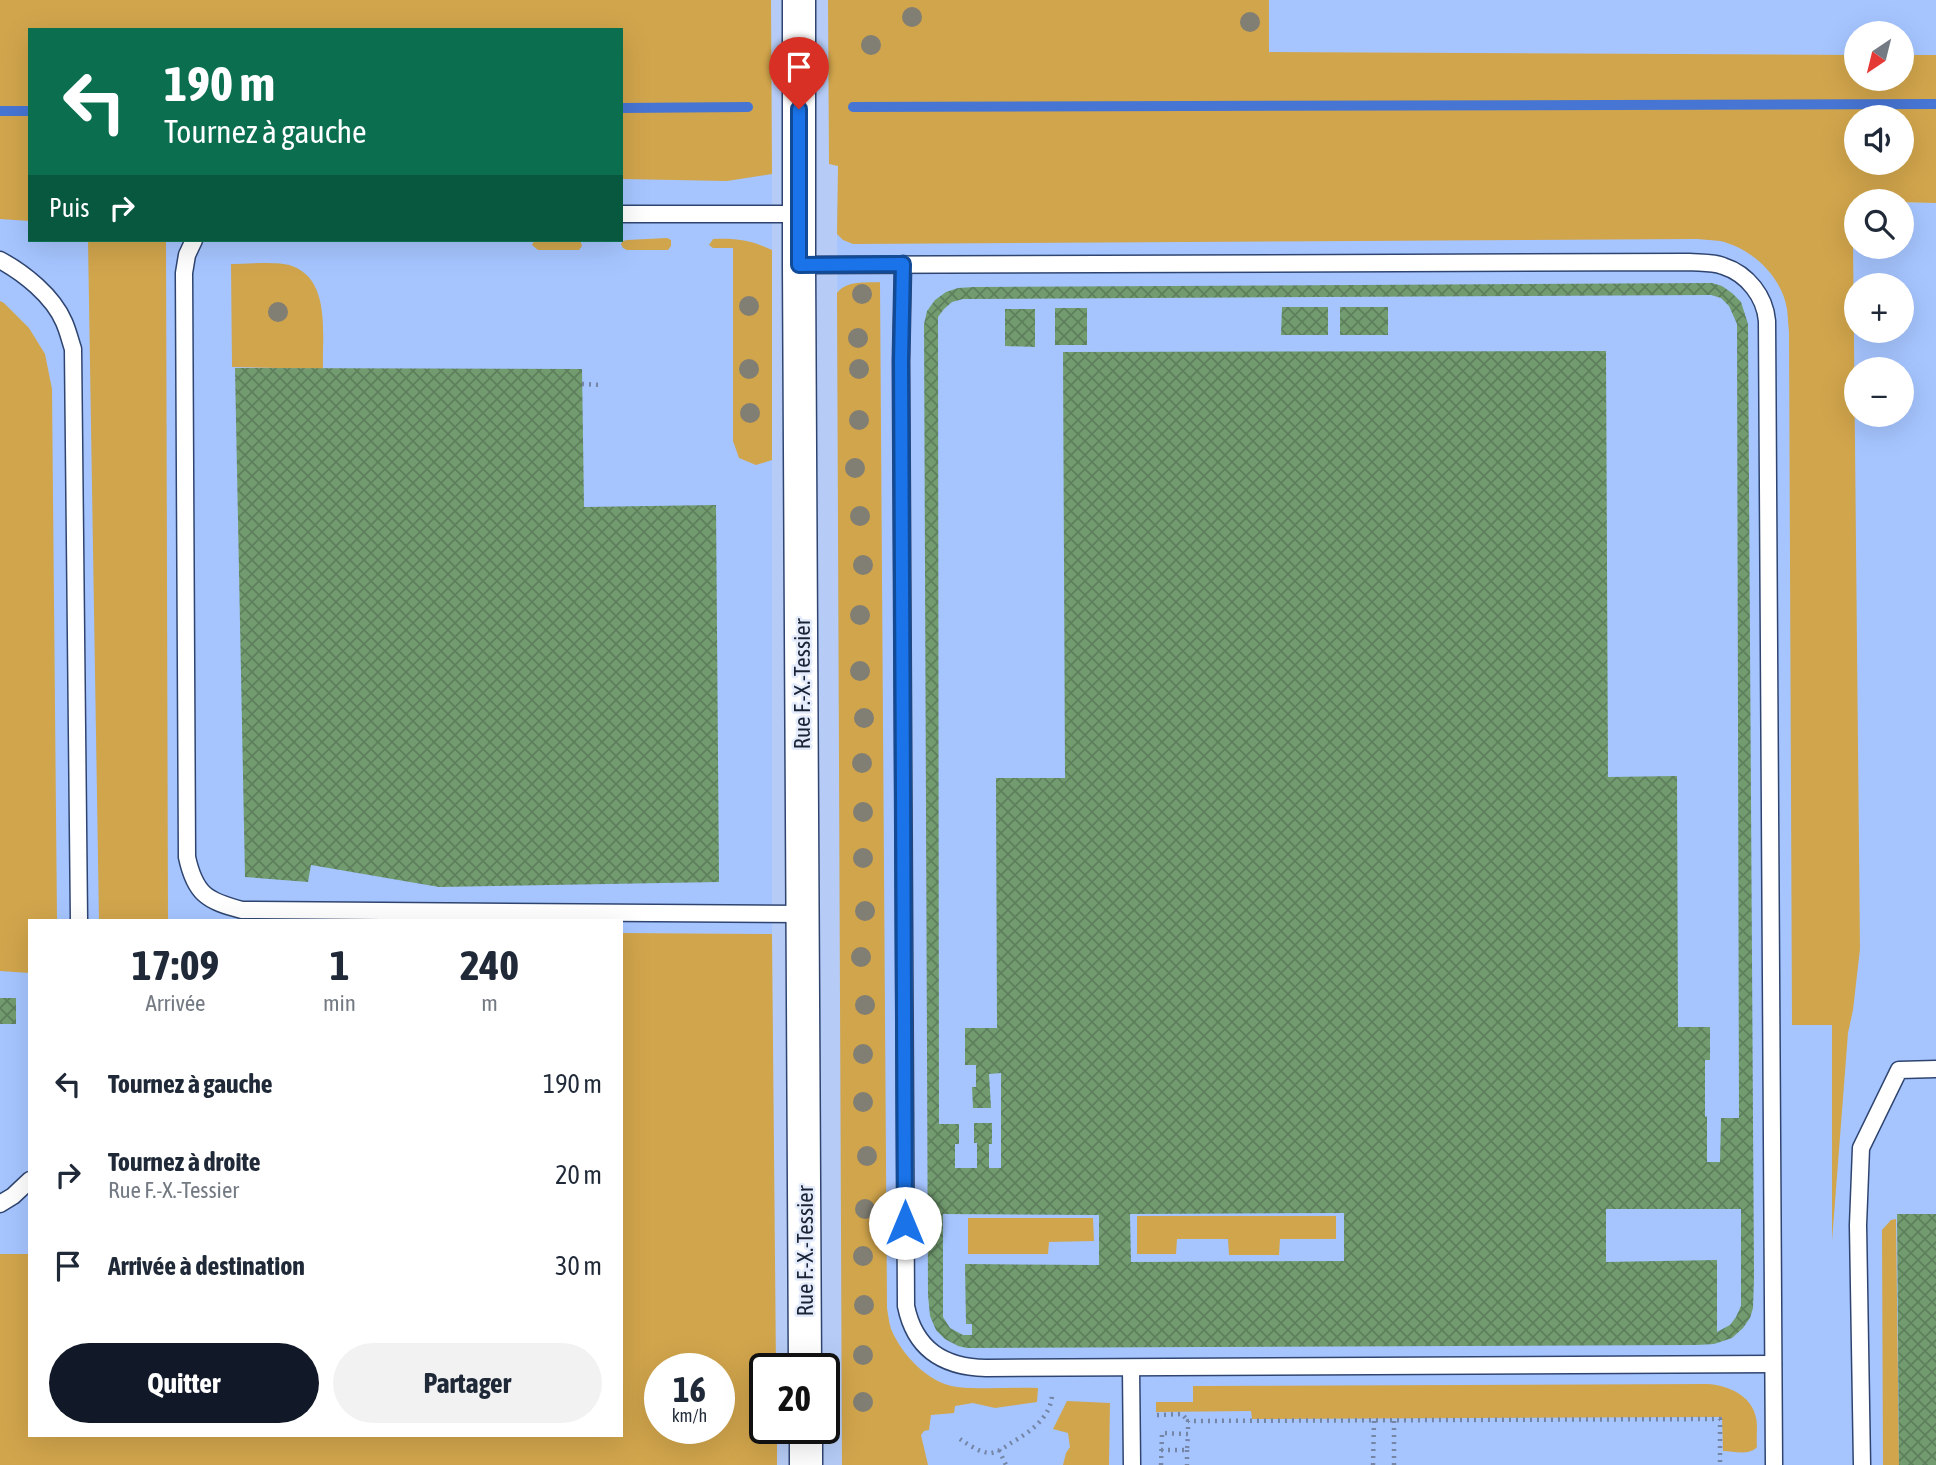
<!DOCTYPE html>
<html lang="fr">
<meta charset="utf-8">
<style>
:root{--surface:#fff;--page:#f2f2f3;--text:#1f2937;--muted:#747a83;--accent:#111827}
body{margin:0;font-family:"Asap Condensed",sans-serif;background:var(--page);color:var(--text);height:100vh;display:flex;flex-direction:column;font-size:26px;white-space:nowrap}
*{box-sizing:border-box;margin:0}
p{font-size:23px;color:var(--muted)}
.icon{flex:none;width:38px;height:38px;fill:none;stroke:currentColor;stroke-width:2;stroke-linecap:round;stroke-linejoin:round}
.map{position:relative;flex:1;overflow:hidden}
.drawer{position:absolute;left:28px;top:919px;width:595px;height:518px;display:flex;flex-direction:column;background:var(--surface);border-radius:0px;box-shadow:0 7px 28px #0002}
.drawer>*{flex:none}
.guide{position:absolute;left:28px;top:28px;width:595px;height:214px;border-radius:0px;box-shadow:0 7px 28px #0002;background:#0b6e4f;color:#fff;overflow:hidden}
.needle{width:46px;rotate:215deg}
.buttons{position:absolute;left:1844px;top:21px;display:grid;gap:14px}
.buttons a{display:grid;place-items:center;width:70px;height:70px;border-radius:50%;background:var(--surface);box-shadow:0 7px 28px #0002;font-size:35px}
.speed{position:absolute;left:644px;top:1353px;display:flex;gap:14px;font-size:35px;font-weight:700;text-align:center}
.speed>*{display:grid;place-content:center;width:91px;height:91px;border-radius:50%;background:var(--surface);box-shadow:0 7px 28px #0002;line-height:1}
.speed small{font-size:18px;font-weight:400}
.speed .limit{border:4px solid #111;border-radius:10px;background:#fff;color:#111}
.pin{position:absolute;display:grid;place-items:center;width:60px;height:60px;color:#fff;margin:-72px -30px;border-radius:50% 50% 50% 0;rotate:-45deg;box-shadow:0 0 7px #0007}
.pin .icon{rotate:45deg}
.me{position:absolute;width:77px;margin:-38px;rotate:0deg;stroke-linejoin:round;filter:drop-shadow(0 0 5px #0008)}
.turn{display:flex;align-items:center;gap:24px;height:147px;padding:0 21px;font-size:32px}
.turn .icon{width:91px;height:91px;stroke-width:2.5}
.turn b{display:block;font-size:49px;line-height:60px}
.then{display:flex;align-items:center;height:66px;padding:0 21px;background:#0003;gap:14px;font-size:26px}
.eta{display:flex;justify-content:space-evenly;align-items:center;height:119px;text-align:center}
.eta b{font-size:42px;font-weight:700;line-height:49px}
.action{display:flex;gap:14px;margin-top:auto;padding:14px 21px}
.action a{flex:1;height:80px;border-radius:42px;background:var(--accent);color:#fff;font-size:28px;font-weight:700;line-height:80px;text-align:center}
.action a+a{background:var(--page);color:var(--text)}
ul{padding:0;list-style:none}
li{display:flex;align-items:center;gap:21px;height:91px;padding:0 21px}
li div{flex:1}
li b{display:block;font-size:26px}
li em{font-style:normal}
.map>svg:first-child{display:block}
.built{fill:#a6c5ff;fill-rule:evenodd}
.grass{fill:#d1a54c;fill-rule:evenodd}
.lines{fill:none;stroke-linecap:round;stroke-linejoin:round}
.stream{stroke:#4775d3;stroke-width:10}
.building{fill:url(#building-cross-hatch);fill-rule:evenodd}
.lane-casing{stroke:#2f4570;stroke-width:19}
.street-casing{stroke:#2f4570;stroke-width:35}
.path{stroke:#7485a5;stroke-width:4.5;stroke-dasharray:2 5;stroke-linecap:butt}
.lane{stroke:#fff;stroke-width:16}
.street{stroke:#fff;stroke-width:32}
.tree{fill:#817e73}
.route-casing{stroke:#114b97;stroke-width:18}
.route{stroke:#1a73e8;stroke-width:12}
.labels{text-anchor:middle;stroke-width:5;stroke-linejoin:round;paint-order:stroke}
.street-label{font-size:23px;fill:#192336;stroke:#e4ecfc}
</style>
<div class="map">
<svg width="1936" height="1465" viewBox="0 0 1936 1465">
<defs>
<pattern id="building-cross-hatch" width="8" height="8" patternUnits="userSpaceOnUse" patternTransform="scale(1.75)"><rect width="8" height="8" fill="#729c6f"/><path d="M0 0l8 8M0 8l8-8" fill="none" stroke="#5d7f5c"/></pattern>
</defs>
<rect width="100%" height="100%" fill="#b6ccf6"/>
<g class="built">
<polygon points="1269,0 1936,0 1936,55 1902,55 1902,33 1857,33 1857,55 1268,52"/>
<polygon points="0,162 30,162 30,240 621,240 621,173 732,171 772,174 772,934 621,933 621,920 30,920 30,1435 0,1465"/>
<path d="M1851 196 1857 204V247H1902V203H1936V1465H842L837 205ZM1857 285H1902V331H1857ZM1857 369H1902V415H1857Z"/>
</g>
<g class="grass">
<polygon points="0,0 771,0 772,174 727,181 621,179 621,30 30,30 30,221 0,219"/>
<path d="M828 0H1269V52L1857 55V79H1902V55H1936V203L1857 201V241L1853 242 1860 949 1853 1010 1848 1033 1832 1241V1025H1792L1789 332C1788 324 1788 316 1787 309 1782 277 1752 248 1720 241 1713 240 1705 240 1697 239L853 244 843 240 837 234 838 166 829 164ZM1902 117V163H1857V117Z"/>
<polygon points="667,238 671,240 671,246 668,250 627,250 623,248 621,244 623,241 627,240"/>
<path d="M713 239C737 238 750 240 772 250V460L756 465 739 458 733 441V248H713L709 245Z"/>
<polygon points="88,240 166,240 168,920 99,920"/>
<polygon points="538,240 580,240 582,246 579,250 538,250 532,245 534,241"/>
<path d="M231 264C247 264 277 261 292 266 331 280 322 335 323 369L232 367Z"/>
<path d="M880 282 887 1308C888 1314 889 1323 891 1329 902 1355 928 1383 957 1387 984 1390 1012 1387 1038 1388L1037 1402 995 1408 973 1403 955 1406 954 1413 931 1415 929 1430 924 1431 921 1435 928 1465H842L837 293C847 280 865 283 880 282Z"/>
<polygon points="0,301 4,303 29,328 45,354 52,389 57,920 30,920 30,973 0,971"/>
<path d="M621 933 772 934 776 1368H765V1428H777V1465H0V1254H30V1435H621ZM660 1368H719V1428H660Z"/>
<polygon points="1137,1216 1336,1216 1336,1239 1280,1239 1279,1255 1229,1255 1228,1239 1177,1239 1176,1254 1137,1254"/>
<polygon points="968,1218 1093,1218 1094,1241 1049,1242 1048,1254 968,1254"/>
<polygon points="1896,1219 1899,1465 1883,1465 1882,1230 1891,1220"/>
<path d="M1707 1384C1727 1385 1752 1395 1756 1418 1758 1426 1756 1437 1757 1447 1749 1456 1734 1451 1723 1451L1722 1417 1252 1419 1251 1411 1156 1412V1402H1193V1386Z"/>
<polygon points="1067,1401 1110,1403 1109,1465 1063,1465 1066,1453 1070,1447 1068,1433 1053,1429"/>
</g>
<g class="lines">
<g class="stream">
<polyline points="853,107 1936,104"/>
<polyline points="621,108 748,107"/>
<polyline points="0,111 30,111"/>
</g>
</g>
<g class="building">
<path d="M1712 283 1722 286 1732 293 1741 302 1748 324 1754 1277 1753 1308 1750 1318 1743 1328 1732 1338 1714 1344 1697 1345 967 1348 958 1346 945 1339 936 1330 930 1316 928 1295 924 324 927 311 935 300 946 292 958 288 974 287ZM1711 295 1721 298 1729 306 1737 324 1739 1118H1721L1720 1162H1707V1116L1705 1117V1060H1710V1027H1678L1677 776 1608 777 1606 351 1063 352 1065 778H996L997 1028H965V1065H976V1087H972L973 1108H991L989 1074 1001 1073V1168H989V1144H992V1123H974V1143H977V1168H955V1144H959V1124H939L938 317 944 309 952 302 963 299ZM1606 1209H1741V1306L1736 1317 1730 1325 1717 1332V1260L1606 1262ZM1344 1213V1261L1131 1262 1130 1214ZM943 1214 1099 1215V1265L965 1264 966 1324H972V1335H963L950 1328 943 1317Z"/>
<polygon points="1282,307 1328,307 1328,335 1281,335"/>
<rect x="1340" y="307" width="48" height="28"/>
<rect x="1055" y="308" width="32" height="37"/>
<polygon points="1005,309 1035,309 1035,347 1005,346"/>
<polygon points="235,368 582,369 584,507 716,505 719,882 439,887 311,865 308,882 245,877"/>
<rect x="0" y="998" width="16" height="26"/>
<polygon points="1897,1214 1936,1214 1936,1465 1899,1465"/>
</g>
<g class="lines">
<g class="lane-casing">
<g id="lane">
<polyline points="621,214 800,214"/>
<path d="M194 240 187 255 184 273 187 857C195 894 207 901 242 910L803 914"/>
<path d="M0 260C24 273 53 296 64 322 68 331 70 340 73 349L79 920"/>
<path d="M903 264 901 361 906 1306C915 1350 944 1367 986 1368L1773 1364"/>
<path d="M799 265 1689 262C1700 263 1713 262 1723 266 1748 274 1765 297 1767 321L1774 1465"/>
<polyline points="0,1204 13,1196 30,1180"/>
<polyline points="1131,1368 1132,1465"/>
<polyline points="1862,1465 1858,1225 1861,1148 1899,1070 1936,1069"/>
</g>
</g>
<g class="street-casing">
<g id="street">
<polyline points="799,0 799,265 805,1368"/>
<polyline points="806,1428 806,1465"/>
</g>
</g>
<g class="path">
<polyline points="582,384 603,385"/>
<polyline points="1157,1415 1182,1414 1188,1421"/>
<polyline points="1394,1421 1394,1465"/>
<path d="M960 1439C969 1445 980 1453 991 1453 998 1452 1005 1447 1011 1443 1030 1432 1052 1417 1052 1393"/>
<polyline points="999,1450 1006,1465"/>
<polyline points="1161,1450 1187,1450 1188,1434"/>
<polyline points="1187,1450 1187,1465"/>
<polyline points="1161,1465 1162,1433 1188,1434 1188,1421 1720,1419 1720,1465"/>
<polyline points="1373,1465 1374,1421"/>
</g>
<use href="#lane" class="lane"/>
<use href="#street" class="street"/>
</g>
<g class="tree">
<circle cx="912" cy="17" r="10"/>
<circle cx="1250" cy="22" r="10"/>
<circle cx="871" cy="45" r="10"/>
<circle cx="862" cy="294" r="10"/>
<circle cx="749" cy="306" r="10"/>
<circle cx="278" cy="312" r="10"/>
<circle cx="858" cy="338" r="10"/>
<circle cx="749" cy="369" r="10"/>
<circle cx="859" cy="369" r="10"/>
<circle cx="750" cy="413" r="10"/>
<circle cx="859" cy="420" r="10"/>
<circle cx="855" cy="468" r="10"/>
<circle cx="860" cy="516" r="10"/>
<circle cx="863" cy="565" r="10"/>
<circle cx="860" cy="615" r="10"/>
<circle cx="860" cy="671" r="10"/>
<circle cx="864" cy="718" r="10"/>
<circle cx="862" cy="763" r="10"/>
<circle cx="863" cy="812" r="10"/>
<circle cx="863" cy="858" r="10"/>
<circle cx="865" cy="911" r="10"/>
<circle cx="861" cy="957" r="10"/>
<circle cx="865" cy="1005" r="10"/>
<circle cx="863" cy="1054" r="10"/>
<circle cx="863" cy="1102" r="10"/>
<circle cx="867" cy="1156" r="10"/>
<circle cx="865" cy="1209" r="10"/>
<circle cx="863" cy="1256" r="10"/>
<circle cx="864" cy="1305" r="10"/>
<circle cx="863" cy="1355" r="10"/>
<circle cx="863" cy="1402" r="10"/>
</g>
<g class="lines">
<g class="route-casing">
<polyline id="route" points="799,109 799,265 903,264 901,361 905,1223"/>
</g>
<use href="#route" class="route"/>
</g>
<g class="labels">
<g class="street-label">
<text transform="translate(802 684) rotate(-90)" y="8">Rue F.-X.-Tessier</text>
<text transform="translate(805 1251) rotate(-90)" y="8">Rue F.-X.-Tessier</text>
</g>
</g>
</svg>
<div class="buttons">
<a><svg class="needle" viewBox="-14 -14 28 28"><path d="M0-13l5 13h-10z" fill="#e53935"/><path d="M0 13l5-13h-10z" fill="#747a83"/></svg></a>
<a><svg class="icon" aria-label="sound" viewBox="0 0 24 24"><path d="M4 9h4l5-4v14l-5-4H4zM17 9q2 3 0 6"/></svg></a>
<a><svg class="icon" aria-label="search" viewBox="0 0 24 24"><circle cx="10" cy="10" r="6"/><path d="M15 15l6 6"/></svg></a>
<a>+</a>
<a>−</a>
</div>
<div class="speed"><div>16<small>km/h</small></div><div class="limit">20</div></div>
<div class="pin" style="left:799px;top:109px;background:#d93025"><svg class="icon" aria-label="arrive" viewBox="0 0 24 24"><path d="M6 21V4h12l-3 4 3 4H6"/></svg></div>
<svg class="me" style="left:905px;top:1223px" viewBox="-20 -20 40 40"><circle r="19" fill="#fff"/><path d="M0-13L10 11 0 6-10 11z" fill="#1a73e8"/></svg>
<div class="guide">
<div class="turn"><svg class="icon" aria-label="left" viewBox="0 0 24 24"><path d="M17 20v-9H6M10 6l-5 5 5 5"/></svg><div><b>190 m</b>Tournez à gauche</div></div>
<div class="then">Puis<svg class="icon" aria-label="right" viewBox="0 0 24 24"><path d="M7 20v-9h11M14 6l5 5-5 5"/></svg></div>
</div>
<section class="drawer">
<div class="eta">
<div><b>17:09</b><p>Arrivée</p></div>
<div><b>1</b><p>min</p></div>
<div><b>240</b><p>m</p></div>
</div>
<ul>
<li><svg class="icon" aria-label="left" viewBox="0 0 24 24"><path d="M17 20v-9H6M10 6l-5 5 5 5"/></svg><div><b>Tournez à gauche</b></div><em>190 m</em></li>
<li><svg class="icon" aria-label="right" viewBox="0 0 24 24"><path d="M7 20v-9h11M14 6l5 5-5 5"/></svg><div><b>Tournez à droite</b><p>Rue F.-X.-Tessier</p></div><em>20 m</em></li>
<li><svg class="icon" aria-label="arrive" viewBox="0 0 24 24"><path d="M6 21V4h12l-3 4 3 4H6"/></svg><div><b>Arrivée à destination</b></div><em>30 m</em></li>
</ul>
<div class="action"><a>Quitter</a><a>Partager</a></div>
</section>
</div>
